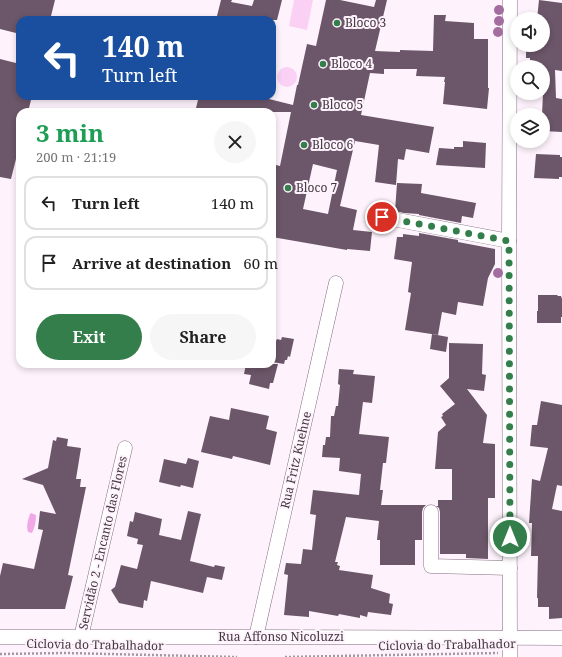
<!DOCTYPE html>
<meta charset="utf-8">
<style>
:root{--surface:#fff;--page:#f6f6f6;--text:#222;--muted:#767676;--line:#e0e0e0;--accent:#347e4b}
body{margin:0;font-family:"Noto Serif",serif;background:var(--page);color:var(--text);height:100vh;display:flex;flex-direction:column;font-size:15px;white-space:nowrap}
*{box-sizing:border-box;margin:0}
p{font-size:13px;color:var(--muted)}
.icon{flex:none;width:22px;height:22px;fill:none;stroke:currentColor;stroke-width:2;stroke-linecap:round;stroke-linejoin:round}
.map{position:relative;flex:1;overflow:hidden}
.side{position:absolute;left:16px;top:108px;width:260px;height:260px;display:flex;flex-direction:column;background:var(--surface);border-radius:12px;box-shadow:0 2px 6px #0003}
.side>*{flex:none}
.hud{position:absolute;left:16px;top:16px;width:260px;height:84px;border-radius:12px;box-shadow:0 2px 6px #0003;background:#1a4fa0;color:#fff;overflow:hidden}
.tools{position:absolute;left:510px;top:12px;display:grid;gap:8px}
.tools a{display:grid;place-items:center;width:40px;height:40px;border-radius:50%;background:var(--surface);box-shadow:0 2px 6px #0003;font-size:20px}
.pin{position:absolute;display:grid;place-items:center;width:34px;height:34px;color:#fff;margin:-17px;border:2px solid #fff;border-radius:50%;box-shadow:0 1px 4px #0007}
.me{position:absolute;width:44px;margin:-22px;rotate:0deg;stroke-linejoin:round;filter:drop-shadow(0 0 3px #0008)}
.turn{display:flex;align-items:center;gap:14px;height:84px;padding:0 20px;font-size:18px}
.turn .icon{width:52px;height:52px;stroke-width:2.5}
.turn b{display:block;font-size:28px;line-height:34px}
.round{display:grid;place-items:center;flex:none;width:42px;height:42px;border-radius:21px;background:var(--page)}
.head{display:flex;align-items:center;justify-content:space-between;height:68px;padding:0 20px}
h1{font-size:24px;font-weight:700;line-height:30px;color:#1e9e55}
.action{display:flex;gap:8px;margin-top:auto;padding:8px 20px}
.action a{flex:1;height:46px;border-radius:24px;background:var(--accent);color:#fff;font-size:16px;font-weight:700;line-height:46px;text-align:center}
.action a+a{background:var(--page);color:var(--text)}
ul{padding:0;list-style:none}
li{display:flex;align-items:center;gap:12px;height:54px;margin:0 8px 6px;padding:0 12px;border:2px solid var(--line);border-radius:12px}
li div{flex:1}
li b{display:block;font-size:15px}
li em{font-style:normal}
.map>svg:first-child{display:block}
.green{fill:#fad1f4}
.water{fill:#f1a8e7}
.building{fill:#6c5669;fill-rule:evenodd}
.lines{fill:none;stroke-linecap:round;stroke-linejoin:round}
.minor-casing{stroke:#866e82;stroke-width:15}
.path{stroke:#a298a0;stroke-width:2.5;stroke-dasharray:2 2;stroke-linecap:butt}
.minor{stroke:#fff;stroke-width:14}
.tree{fill:#a46da0}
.route{stroke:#347e4b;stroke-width:7;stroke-dasharray:0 12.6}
.poi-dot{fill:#347e4b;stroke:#fef3fc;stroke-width:1.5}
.labels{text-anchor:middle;stroke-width:4;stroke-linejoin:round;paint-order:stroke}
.poi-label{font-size:12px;fill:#41373f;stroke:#fef3fc;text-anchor:start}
.street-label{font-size:12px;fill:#41373f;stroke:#fef3fc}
</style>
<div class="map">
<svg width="562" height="657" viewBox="0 0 562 657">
<rect width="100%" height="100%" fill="#fef3fc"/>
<g class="green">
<polygon points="294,0 313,0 307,30 289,26"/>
<circle cx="287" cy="77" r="10"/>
</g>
<path class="water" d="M31 513 36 515C36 521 35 527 32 533L28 532C26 526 28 520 30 514Z"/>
<g class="building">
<polygon points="0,0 55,0 50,20 20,20 20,34 0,29"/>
<polygon points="221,0 232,0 231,2 252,6 254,0 282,0 277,20 216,20"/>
<path d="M326 0H340L374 7 376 0H387L375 51 400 52V50L433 51 434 15H446L445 21 474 23V39H488V88H489L487 109 443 104 445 82H444L445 77 416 76 417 69H384V74L370 73 361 115 434 127 429 153 406 149 404 160 398 159 396 185 375 182 379 145 355 141 340 206 357 210 353 230 372 232 370 251 347 249V250L272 237V164L280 166 291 112H195L199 96H269V99L293 105 297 85H298L307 44 316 46ZM313 164 337 170 328 214 303 209Z"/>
<polygon points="539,0 562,3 562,71 555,70 556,98 562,99 562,132 543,131 543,115 542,115 543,93 543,67 530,67 530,58 526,58 526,47 530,47 530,46 543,46 543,19 537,19"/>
<polygon points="0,59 20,64 20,96 32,96 28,112 20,112 20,143 11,179 0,177"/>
<polygon points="463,141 486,143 485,168 436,165 439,148 454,149 454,147 463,147"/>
<polygon points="536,154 560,155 560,157 562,157 562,177 559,177 559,179 534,178"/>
<polygon points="397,183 422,184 421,193 476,203 473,218 462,216 461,223 419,215 419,214 404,213 395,211"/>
<polygon points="419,233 458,240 458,242 495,249 495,264 488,278 483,306 458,302 456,315 442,312 438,335 405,330 411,293 408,292 412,262 394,259 397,237 403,237 403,234 419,236"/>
<polygon points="538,295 557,295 558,296 561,296 562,299 562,317 561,317 561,323 537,323 537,311 538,311"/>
<polygon points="432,334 448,337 446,352 430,349"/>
<polygon points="282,337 294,339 290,357 288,356 287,360 285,360 284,364 272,362 272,340 276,341 277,339 281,340"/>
<polygon points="449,343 483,344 482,374 486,375 484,391 467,389 487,415 483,443 495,444 495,498 488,498 488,559 466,558 466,554 440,554 440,512 439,508 436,506 438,506 438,500 452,500 452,469 435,469 438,432 446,425 441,417 443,416 442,414 455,404 440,386 449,378"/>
<polygon points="246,364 278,364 273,383 270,383 269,389 249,384 251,375 244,374"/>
<polygon points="339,369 354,370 353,374 375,376 372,403 363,402 359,434 389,437 386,463 383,463 380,490 383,490 381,505 426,505 423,508 422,512 422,540 415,540 415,565 380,565 380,540 377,540 379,521 346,517 335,562 338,562 337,565 340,566 339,570 373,575 371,588 390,594 389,603 393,604 391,615 368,612 367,617 360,615 360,618 339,614 338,616 309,611 309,617 284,615 288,575 284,574 286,563 301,564 303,549 312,550 316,515 310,514 313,490 359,495 361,474 339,471 340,458 322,457 323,445 325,445 326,437 330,437 331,416 334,416 336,406 338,406 340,385 338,384"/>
<polygon points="541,401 562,405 562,486 557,485 552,509 562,511 562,618 549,619 549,607 538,607 538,598 537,598 538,556 531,556 532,523 529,523 532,479 540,481 548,448 530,446 532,425 537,425"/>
<polygon points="231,408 269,416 266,429 277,432 270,465 233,456 232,459 201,452 210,416 229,420"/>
<polygon points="57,437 68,439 67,446 81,448 76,479 81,479 80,487 86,487 68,575 73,576 65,609 0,609 0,576 3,563 34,569 43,530 38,529 40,511 56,514 43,485 22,479 48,468 53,440 56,441"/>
<polygon points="188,458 199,461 193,488 181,485 180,487 159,482 164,459 186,464"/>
<polygon points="188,511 201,514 190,561 214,567 215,565 225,567 222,580 207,577 203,593 151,581 147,601 144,600 143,608 119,603 111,590 115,587 121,565 137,569 143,545 137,544 138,539 127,536 130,521 133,522 135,512 162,519 159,535 181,540"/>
</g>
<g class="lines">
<g class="minor-casing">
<g id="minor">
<polyline points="382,217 509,241"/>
<polyline points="431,512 431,566 510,568"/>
<polyline points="0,637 256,637 562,638"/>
<polyline points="81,637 125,448"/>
<polyline points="256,637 336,283"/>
<polyline points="510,657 509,241 510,0"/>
</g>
</g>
<g class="path">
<polyline points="0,654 66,653 237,657"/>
<polyline points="285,657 498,653"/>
</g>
<use href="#minor" class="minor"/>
</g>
<g class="tree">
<circle cx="499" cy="10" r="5"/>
<circle cx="499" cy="21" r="5"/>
<circle cx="498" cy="32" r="5"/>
<circle cx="498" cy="273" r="5"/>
</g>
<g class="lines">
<polyline class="route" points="382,217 509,241 510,537"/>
</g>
<g class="poi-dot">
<circle cx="337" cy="23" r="4"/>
<circle cx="323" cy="64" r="4"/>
<circle cx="314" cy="105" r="4"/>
<circle cx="304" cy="145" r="4"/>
<circle cx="288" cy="188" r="4"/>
</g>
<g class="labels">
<g class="poi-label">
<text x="345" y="27">Bloco 3</text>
<text x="331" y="68">Bloco 4</text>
<text x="322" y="109">Bloco 5</text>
<text x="312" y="149">Bloco 6</text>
<text x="296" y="192">Bloco 7</text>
</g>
<g class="street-label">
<text transform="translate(296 460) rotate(-77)" y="4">Rua Fritz Kuehne</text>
<text transform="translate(103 543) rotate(-77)" y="4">Servidão 2 - Encanto das Flores</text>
<text x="281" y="641">Rua Affonso Nicoluzzi</text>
<text transform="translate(95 645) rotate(1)" y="4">Ciclovia do Trabalhador</text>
<text transform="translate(447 645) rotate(-1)" y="4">Ciclovia do Trabalhador</text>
</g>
</g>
</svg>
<div class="tools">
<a><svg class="icon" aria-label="sound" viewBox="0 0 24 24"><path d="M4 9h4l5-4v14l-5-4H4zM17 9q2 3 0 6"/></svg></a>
<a><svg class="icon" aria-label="search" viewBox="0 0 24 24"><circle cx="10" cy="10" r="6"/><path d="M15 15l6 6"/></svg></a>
<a><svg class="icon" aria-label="layers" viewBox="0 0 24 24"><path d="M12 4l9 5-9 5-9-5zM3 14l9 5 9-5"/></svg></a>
</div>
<div class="pin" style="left:382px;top:217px;background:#d93025"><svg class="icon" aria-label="arrive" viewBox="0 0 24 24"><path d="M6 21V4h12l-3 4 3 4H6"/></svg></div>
<svg class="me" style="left:510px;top:537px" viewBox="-20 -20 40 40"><circle r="17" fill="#347e4b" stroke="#fff" stroke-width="3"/><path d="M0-11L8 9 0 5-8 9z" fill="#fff"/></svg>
<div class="hud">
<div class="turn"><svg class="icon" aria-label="left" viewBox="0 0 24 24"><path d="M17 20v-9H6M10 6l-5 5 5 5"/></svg><div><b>140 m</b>Turn left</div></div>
</div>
<section class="side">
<div class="head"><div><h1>3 min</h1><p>200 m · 21:19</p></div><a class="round"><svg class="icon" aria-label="close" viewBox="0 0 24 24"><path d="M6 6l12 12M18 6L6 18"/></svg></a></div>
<ul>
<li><svg class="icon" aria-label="left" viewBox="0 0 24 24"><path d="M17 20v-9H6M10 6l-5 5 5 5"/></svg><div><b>Turn left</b></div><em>140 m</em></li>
<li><svg class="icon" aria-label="arrive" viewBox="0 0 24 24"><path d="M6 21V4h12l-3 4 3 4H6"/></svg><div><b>Arrive at destination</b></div><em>60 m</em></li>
</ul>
<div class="action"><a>Exit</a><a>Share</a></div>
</section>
</div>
